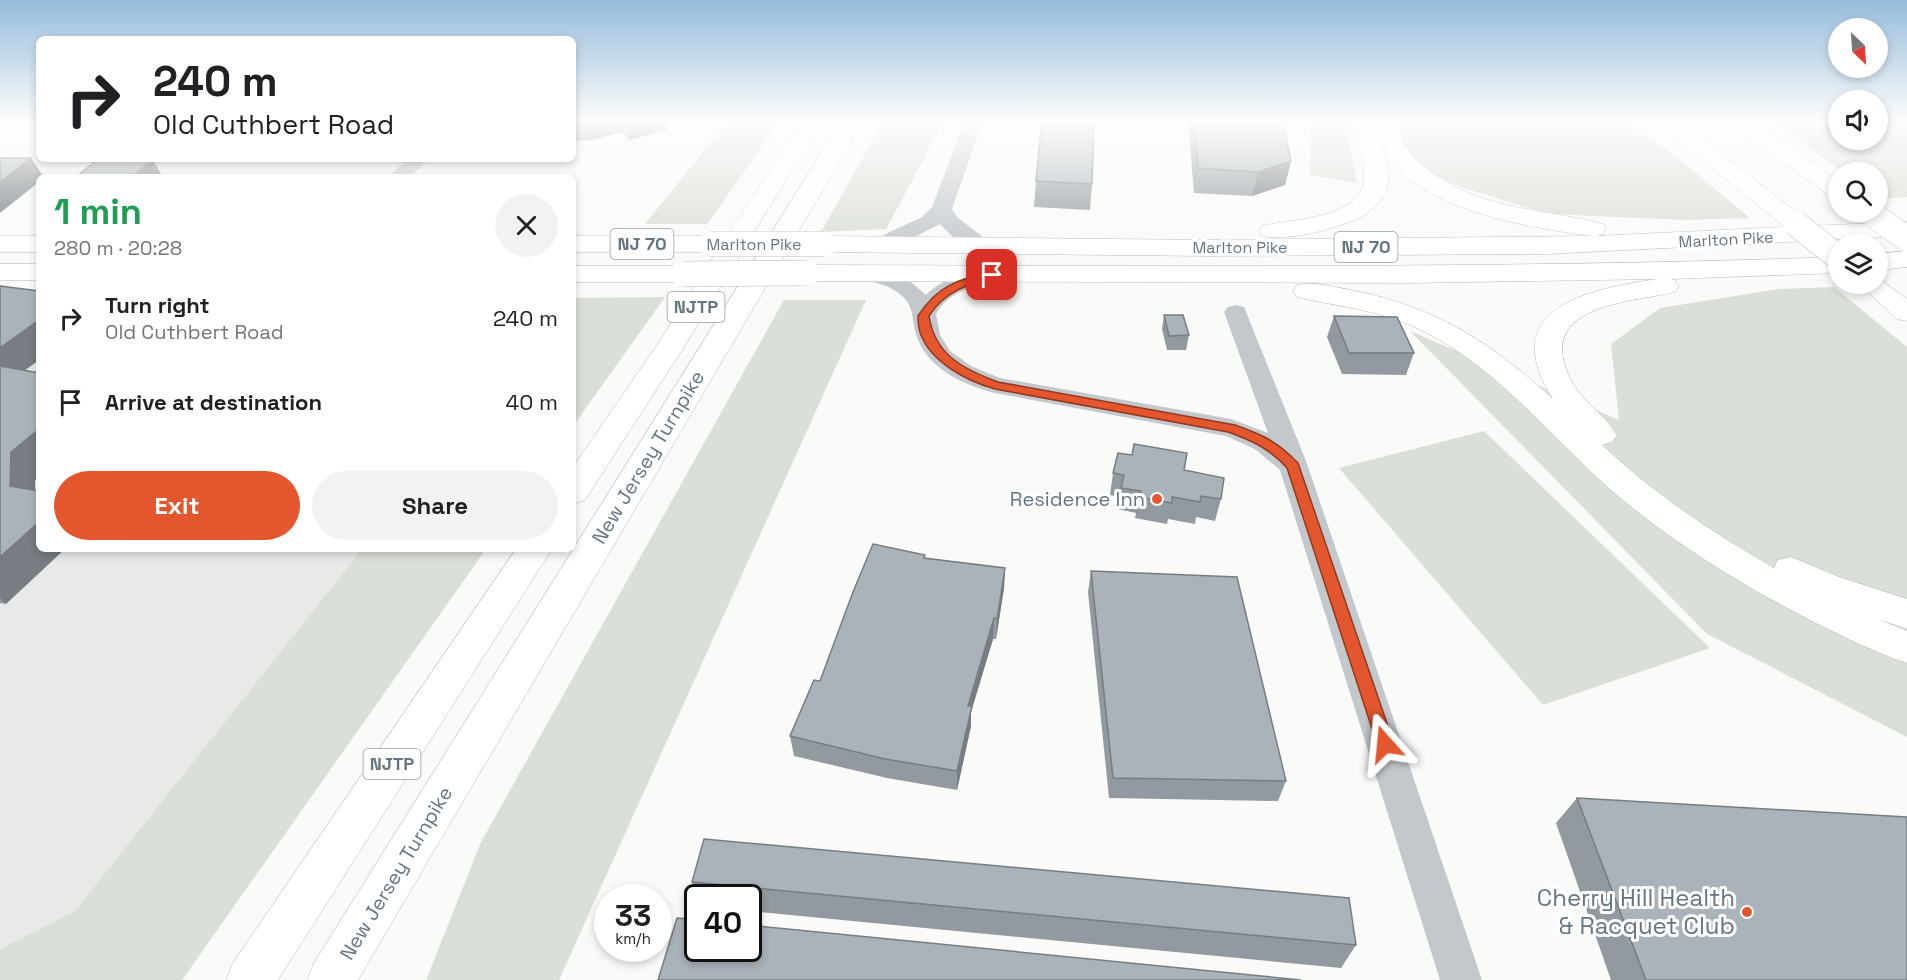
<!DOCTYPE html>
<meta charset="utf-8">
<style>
:root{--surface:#fff;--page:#f2f2f2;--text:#202124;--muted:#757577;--accent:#e4572e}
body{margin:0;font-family:"Space Grotesk",sans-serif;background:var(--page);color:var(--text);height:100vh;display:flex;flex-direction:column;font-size:22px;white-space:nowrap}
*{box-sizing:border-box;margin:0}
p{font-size:20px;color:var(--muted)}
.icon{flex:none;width:33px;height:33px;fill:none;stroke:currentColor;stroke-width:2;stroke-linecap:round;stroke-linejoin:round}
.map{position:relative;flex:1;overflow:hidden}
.side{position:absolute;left:36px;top:174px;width:540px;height:378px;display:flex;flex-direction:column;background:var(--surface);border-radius:9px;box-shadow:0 3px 9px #0003}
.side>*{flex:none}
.hud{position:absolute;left:36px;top:36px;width:540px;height:126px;border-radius:9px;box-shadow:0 3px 9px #0003;background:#fff;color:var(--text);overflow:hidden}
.needle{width:39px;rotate:155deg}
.controls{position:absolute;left:1828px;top:18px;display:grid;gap:12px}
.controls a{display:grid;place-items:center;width:60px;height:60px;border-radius:50%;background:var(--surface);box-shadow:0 3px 9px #0003;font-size:30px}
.speed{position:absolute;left:594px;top:884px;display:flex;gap:12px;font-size:30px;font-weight:700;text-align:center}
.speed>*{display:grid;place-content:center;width:78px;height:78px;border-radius:50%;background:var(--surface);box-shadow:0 3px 9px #0003;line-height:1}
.speed small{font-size:15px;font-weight:400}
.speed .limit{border:3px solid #111;border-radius:9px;background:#fff;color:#111}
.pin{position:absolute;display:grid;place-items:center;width:51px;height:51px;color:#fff;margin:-26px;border-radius:12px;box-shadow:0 3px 9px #0006}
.me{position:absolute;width:66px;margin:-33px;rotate:342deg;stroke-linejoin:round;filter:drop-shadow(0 0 4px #0008)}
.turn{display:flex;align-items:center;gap:21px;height:126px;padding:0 18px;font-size:27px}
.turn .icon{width:78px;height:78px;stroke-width:2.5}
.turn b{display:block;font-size:42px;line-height:51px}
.round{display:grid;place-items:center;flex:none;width:63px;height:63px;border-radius:32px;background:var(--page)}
.headline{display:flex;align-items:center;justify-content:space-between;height:102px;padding:0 18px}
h1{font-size:36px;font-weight:800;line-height:45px;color:#1e9e55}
.primary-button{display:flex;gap:12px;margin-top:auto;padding:12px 18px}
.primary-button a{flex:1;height:69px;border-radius:36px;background:var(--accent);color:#fff;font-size:24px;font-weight:800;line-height:69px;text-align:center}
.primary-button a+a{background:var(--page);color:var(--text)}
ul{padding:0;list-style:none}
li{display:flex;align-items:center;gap:18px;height:84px;padding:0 18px}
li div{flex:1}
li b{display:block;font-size:22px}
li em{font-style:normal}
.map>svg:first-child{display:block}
.built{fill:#e8e9e9}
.green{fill:#dadfd7}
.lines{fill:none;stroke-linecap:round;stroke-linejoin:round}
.highway-casing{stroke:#b4b9bd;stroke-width:1}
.minor{fill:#c3c8cc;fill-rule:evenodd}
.highway{fill:#fff;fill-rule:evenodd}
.highway-bridge-casing{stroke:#b4b9bd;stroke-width:26;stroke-linecap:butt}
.highway-bridge{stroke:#fff;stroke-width:25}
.wall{fill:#929a9f}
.shaded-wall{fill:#777d82}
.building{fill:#aab3b9;stroke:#777d82;stroke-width:1.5}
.route{fill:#e4572e;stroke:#94391e;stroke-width:1.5}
.poi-dot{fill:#e4572e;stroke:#fff;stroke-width:2}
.labels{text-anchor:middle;stroke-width:6;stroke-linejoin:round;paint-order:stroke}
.far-street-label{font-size:16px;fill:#657683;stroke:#fff}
.shield{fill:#fff;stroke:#939fa8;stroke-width:1.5}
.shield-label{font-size:18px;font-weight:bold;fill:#657683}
.street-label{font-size:20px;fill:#657683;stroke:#fff}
.poi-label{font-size:20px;fill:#657683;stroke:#fff;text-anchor:end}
.near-poi-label{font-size:24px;fill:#657683;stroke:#fff;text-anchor:end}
</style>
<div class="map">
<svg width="1907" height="980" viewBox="0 0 1907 980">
<rect width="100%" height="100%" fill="#fafaf8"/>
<polygon class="built" points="0,293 39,293 39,549 362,549 75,911 0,949"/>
<g class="green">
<polygon points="729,120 781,120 707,224 645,224"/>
<polygon points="884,120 945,120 886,229 821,232"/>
<polygon points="1311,120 1622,120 1674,155 1750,218 1686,220 1548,214 1458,186 1347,131 1357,183 1310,175"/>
<polygon points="1771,120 1839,120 1839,140 1878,140 1878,120 1907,120 1907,197 1880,199 1878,172 1843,172"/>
<polygon points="1834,287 1907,347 1907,737 1707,634 1410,331 1619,420 1611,344 1660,308 1779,289"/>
<polygon points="665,297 573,426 573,298"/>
<polygon points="784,300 866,300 559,980 426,980 481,842"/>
<polygon points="1484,431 1710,648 1543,705 1339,468"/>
<polygon points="362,549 486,549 182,980 0,980 0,949 75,911"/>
</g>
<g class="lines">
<g class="highway-casing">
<g id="highway">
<polygon points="804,120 826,120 796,163 682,350 585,500 573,504 573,467 655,348 718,250 710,252 573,252 573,236 710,236 719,239 722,243"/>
<polygon points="842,120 864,120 358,980 307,980 314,963"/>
<path d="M1355 120H1395C1399 128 1401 138 1405 146 1412 158 1424 167 1435 175 1486 210 1545 209 1603 224L1606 229 1603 234 1596 236 1785 227 1653 120H1677L1804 218 1807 223 1805 226 1907 222V236L1547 254 1209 256 824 252 815 249 811 244 815 239 824 236 1209 240 1592 236C1529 227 1406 210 1381 140 1385 155 1392 175 1386 190 1382 199 1377 206 1369 212 1348 227 1287 242 1262 236L1259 231 1262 226C1291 219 1362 219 1364 179 1365 158 1357 139 1355 120Z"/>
<polygon points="1730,120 1753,120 1839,181 1839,199 1831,197 1732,125"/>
<rect x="0" y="236" width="39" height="16"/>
<polygon points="1907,251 1907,267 1878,270 1878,254"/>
<path d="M1839 257V273L1670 279 1675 280 1679 286 1675 292C1628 303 1531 305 1572 382 1583 402 1605 415 1617 435L1612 442 1602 445C1654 494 1713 533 1774 568L1778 560 1791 557 1839 577 1907 599V629L1878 619 1907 631V663C1874 652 1842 636 1812 621 1740 584 1671 542 1610 489 1549 435 1498 368 1423 331 1383 310 1340 307 1297 297L1293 291 1297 285C1314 281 1333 287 1351 290 1436 307 1489 341 1553 399 1495 308 1588 289 1658 279L1407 283 807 281 798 279 794 273 798 267 807 265C1151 266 1495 269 1839 257Z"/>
<rect x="0" y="264" width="39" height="16"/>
<polygon points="573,266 683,266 692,268 696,274 692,280 683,282 573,282"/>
<polygon points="1878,278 1907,299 1907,321 1897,319 1859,284 1878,284"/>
<polygon points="516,549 552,549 278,980 226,980 233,963"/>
</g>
</g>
<g class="minor">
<path d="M965 120H983L952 209 958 218 987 240 990 245 987 250C970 254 951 236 940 224L891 249 883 251 875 249 872 244 875 239 922 217 932 207Z"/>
<polygon points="407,159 429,159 410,177 388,177"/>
<path d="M862 266 906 278 926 295C945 276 984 263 1010 269L1013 274 1010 279C982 286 952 286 936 314L940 335 950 351 971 366 1000 378 1231 419 1268 433 1224 312 1228 307 1236 305 1244 307 1306 461 1482 980H1440L1280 470 1255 449 1226 436 995 393C963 385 926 368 916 334 912 322 914 308 905 299 892 284 872 282 854 278L851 273 854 268Z"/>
</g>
<use href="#highway" class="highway"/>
<g class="highway-bridge-casing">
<g id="highway-bridge">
<polyline points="1876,217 1907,239"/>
<polyline points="1795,223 1839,258"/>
<polyline points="710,244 824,244"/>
<polyline points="683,274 807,273"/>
</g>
</g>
<use href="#highway-bridge" class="highway-bridge"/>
</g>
<g class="wall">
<polygon points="573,120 665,120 667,130 629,140 622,132 588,141 573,140"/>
<polygon points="1188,120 1282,120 1291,161 1285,185 1252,196 1194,193"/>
<polygon points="1036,181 1092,184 1090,210 1034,207"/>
<polygon points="0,286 25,370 39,373 39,477 35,480 35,490 6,604 0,603"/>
<polygon points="1164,315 1189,335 1186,350 1167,350 1162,329"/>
<polygon points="1334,316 1414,353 1406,375 1342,374 1327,337"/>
<polygon points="1132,455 1184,470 1221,499 1215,521 1196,517 1195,524 1168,519 1167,524 1135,518 1136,513 1118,509 1120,497 1110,495 1113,473"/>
<polygon points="925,555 925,558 1005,568 1004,588 996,639 993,639 971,712 971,726 957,790 887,778 794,756 790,736 820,681"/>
<polygon points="1091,571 1286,781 1278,801 1109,798 1088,592"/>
<polygon points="1577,798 1907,980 1611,980 1556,823"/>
<polygon points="692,882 1356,945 1341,968 748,911 748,897 698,897"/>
</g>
<g class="shaded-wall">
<polygon points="582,120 619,120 622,132 588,141"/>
<polygon points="624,120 665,120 667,130 629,140"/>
<polygon points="31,158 44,177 39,177 39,182 0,213 0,182"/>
<polygon points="152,159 163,177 132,177"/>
<polygon points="1291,161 1285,185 1252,196 1258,172"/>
<polygon points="39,320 39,360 1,388 0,386 0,348"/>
<polygon points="39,429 39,477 35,480 35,514 10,486 11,452"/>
<polygon points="39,522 39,549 65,549 6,604 0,598 0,557"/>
<polygon points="1005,568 1004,588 996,639 997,619"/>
<polygon points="994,618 993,639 971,712 971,726 957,790 957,771 968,706"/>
</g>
<g class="building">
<polygon points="1042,120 1094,120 1092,184 1036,181"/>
<polygon points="1194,120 1282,120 1291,161 1258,172 1198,168"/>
<polygon points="0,158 31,158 0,182"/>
<polygon points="98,159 152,159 132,177 76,177"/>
<polygon points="0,286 39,291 39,320 0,348"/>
<polygon points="1164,315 1183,315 1189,335 1169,336"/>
<polygon points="1334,316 1397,317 1414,353 1349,353"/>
<polygon points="0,366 39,373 39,429 11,452 10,486 39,491 39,522 0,557"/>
<polygon points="1134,444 1187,453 1184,470 1224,478 1221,499 1201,496 1200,502 1172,497 1172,503 1139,497 1141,491 1121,488 1124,475 1113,473 1118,453 1132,455"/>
<polygon points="873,544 925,555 924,558 1005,568 997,619 994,618 968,706 972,706 957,771 885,759 790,736 814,680 820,681 853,592"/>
<polygon points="1091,571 1237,577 1286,781 1113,778"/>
<polygon points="1577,798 1907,817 1907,980 1646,980"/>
<polygon points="704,839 1349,898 1356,945 692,882"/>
<polygon points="677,918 698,920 698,948 748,948 748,925 1301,980 658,980"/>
</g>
<linearGradient id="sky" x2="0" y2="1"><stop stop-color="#96bcdc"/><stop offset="0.47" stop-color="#fdfdfc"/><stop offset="1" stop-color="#fdfdfc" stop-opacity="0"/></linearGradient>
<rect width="1907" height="257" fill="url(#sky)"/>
<path class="route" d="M992 272H996V277C968 284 945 291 929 316 935 355 963 369 998 382L1235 425C1263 435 1277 441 1298 463L1394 744 1391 749 1385 751 1379 749 1377 744 1287 468C1270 449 1253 441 1228 432L995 389C967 381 932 363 921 335 918 329 918 322 918 316 937 286 958 279 992 272Z"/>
<g class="poi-dot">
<circle cx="1157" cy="499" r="6"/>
<circle cx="1747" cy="912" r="6"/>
</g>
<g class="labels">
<g class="far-street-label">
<text transform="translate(1726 239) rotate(-3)" y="6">Marlton Pike</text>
<text x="754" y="250">Marlton Pike</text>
<text x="1240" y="253">Marlton Pike</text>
</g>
<g class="shield">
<rect x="610.5" y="229" width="63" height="30" rx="4.5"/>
<rect x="1334.5" y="232" width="63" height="30" rx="4.5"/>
<rect x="667.5" y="292" width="57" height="30" rx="4.5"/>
<rect x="363.5" y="749" width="57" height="30" rx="4.5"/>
</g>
<g class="shield-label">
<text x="642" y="250">NJ 70</text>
<text x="1366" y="253">NJ 70</text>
<text x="696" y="313">NJTP</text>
<text x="392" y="770">NJTP</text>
</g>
<g class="street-label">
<text transform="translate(648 457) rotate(-59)" y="7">New Jersey Turnpike</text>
<text transform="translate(396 873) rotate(-59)" y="7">New Jersey Turnpike</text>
</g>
<g class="poi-label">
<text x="1145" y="506">Residence Inn</text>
</g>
<g class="near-poi-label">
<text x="1735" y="906">Cherry Hill Health<tspan x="1735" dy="28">&amp; Racquet Club</tspan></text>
</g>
</g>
</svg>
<div class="controls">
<a><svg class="needle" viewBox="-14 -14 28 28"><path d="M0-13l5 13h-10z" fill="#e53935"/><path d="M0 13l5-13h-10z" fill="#757577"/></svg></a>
<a><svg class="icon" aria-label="sound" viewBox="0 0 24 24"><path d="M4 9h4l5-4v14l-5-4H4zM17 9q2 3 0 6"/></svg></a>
<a><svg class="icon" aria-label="search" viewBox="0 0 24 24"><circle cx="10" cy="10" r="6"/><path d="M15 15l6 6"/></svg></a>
<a><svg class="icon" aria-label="layers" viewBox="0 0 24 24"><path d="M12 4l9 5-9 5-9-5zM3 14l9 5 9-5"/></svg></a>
</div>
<div class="speed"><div>33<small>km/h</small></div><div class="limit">40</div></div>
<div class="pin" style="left:992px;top:275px;background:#d93025"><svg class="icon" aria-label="arrive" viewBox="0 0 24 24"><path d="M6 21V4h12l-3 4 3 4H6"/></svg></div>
<svg class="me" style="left:1385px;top:744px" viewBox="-20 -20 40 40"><path d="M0-17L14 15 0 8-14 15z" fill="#e4572e" stroke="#fff" stroke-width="4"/></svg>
<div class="hud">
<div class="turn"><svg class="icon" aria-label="right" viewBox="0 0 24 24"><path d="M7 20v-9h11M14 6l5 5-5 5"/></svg><div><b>240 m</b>Old Cuthbert Road</div></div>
</div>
<section class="side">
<div class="headline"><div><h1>1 min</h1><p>280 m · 20:28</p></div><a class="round"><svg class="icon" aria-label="close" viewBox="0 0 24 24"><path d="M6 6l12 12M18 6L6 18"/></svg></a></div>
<ul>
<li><svg class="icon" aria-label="right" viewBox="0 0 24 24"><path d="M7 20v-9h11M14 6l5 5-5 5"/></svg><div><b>Turn right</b><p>Old Cuthbert Road</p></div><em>240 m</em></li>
<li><svg class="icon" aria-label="arrive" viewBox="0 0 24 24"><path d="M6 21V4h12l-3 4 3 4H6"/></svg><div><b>Arrive at destination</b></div><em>40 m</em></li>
</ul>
<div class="primary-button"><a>Exit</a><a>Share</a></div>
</section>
</div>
